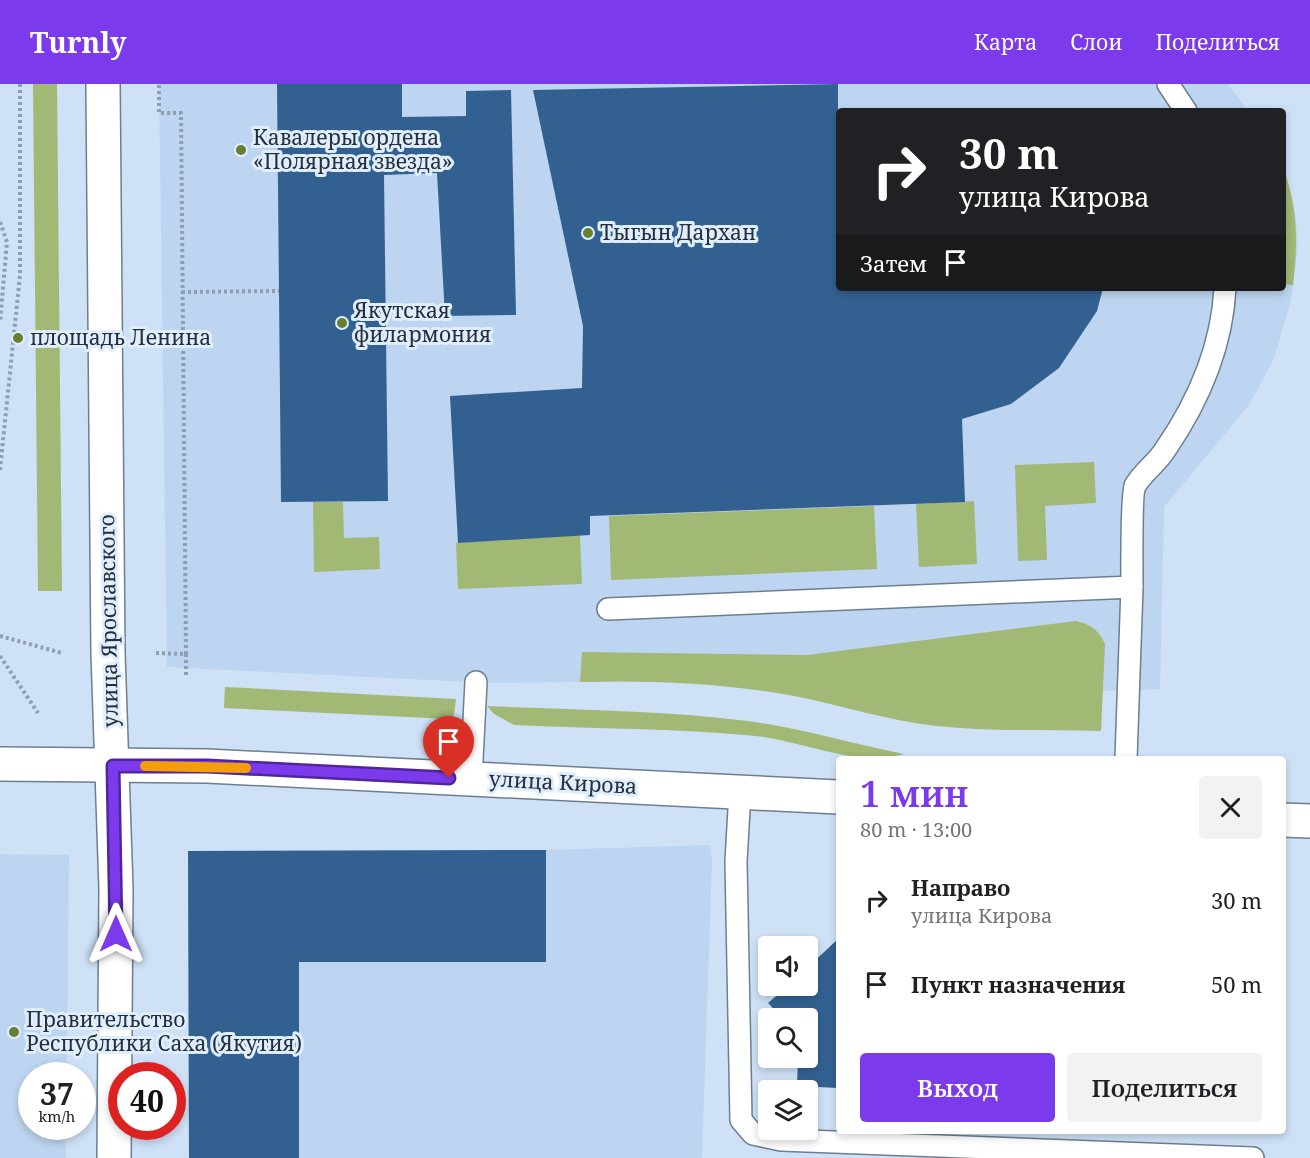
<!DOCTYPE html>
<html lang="ru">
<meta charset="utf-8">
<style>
:root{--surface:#fff;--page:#f2f2f2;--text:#202124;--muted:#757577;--accent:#7c3aed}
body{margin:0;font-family:"Noto Serif",serif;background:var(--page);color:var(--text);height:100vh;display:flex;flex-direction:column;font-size:22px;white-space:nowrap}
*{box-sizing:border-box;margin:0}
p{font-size:20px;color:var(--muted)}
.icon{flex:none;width:33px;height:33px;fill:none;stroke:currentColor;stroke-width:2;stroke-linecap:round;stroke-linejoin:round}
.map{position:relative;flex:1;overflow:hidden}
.panel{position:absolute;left:836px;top:672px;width:450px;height:378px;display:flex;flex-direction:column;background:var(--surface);border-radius:6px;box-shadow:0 3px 9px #0003}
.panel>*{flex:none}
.hud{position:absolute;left:836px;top:24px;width:450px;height:183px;border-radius:6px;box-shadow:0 3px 9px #0003;background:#202124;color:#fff;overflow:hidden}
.controls{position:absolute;left:758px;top:852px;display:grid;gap:12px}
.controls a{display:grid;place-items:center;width:60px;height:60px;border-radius:6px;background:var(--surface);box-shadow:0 3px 9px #0003;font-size:30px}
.speed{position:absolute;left:18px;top:978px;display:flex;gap:12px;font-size:30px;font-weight:700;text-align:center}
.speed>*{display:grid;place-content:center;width:78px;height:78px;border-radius:50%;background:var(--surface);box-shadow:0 3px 9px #0003;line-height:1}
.speed small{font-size:15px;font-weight:400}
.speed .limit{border:9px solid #d22;background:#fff;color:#111}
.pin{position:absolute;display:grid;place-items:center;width:51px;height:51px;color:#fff;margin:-62px -26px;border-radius:50% 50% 50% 0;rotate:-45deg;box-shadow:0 0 6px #0007}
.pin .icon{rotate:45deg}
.me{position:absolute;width:66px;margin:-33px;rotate:0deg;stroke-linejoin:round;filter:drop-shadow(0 0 4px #0008)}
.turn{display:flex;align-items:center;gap:21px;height:126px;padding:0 24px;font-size:27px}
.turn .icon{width:78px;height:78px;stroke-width:2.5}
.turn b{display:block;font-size:42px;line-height:51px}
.then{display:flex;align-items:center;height:57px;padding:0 24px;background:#0003;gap:12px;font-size:22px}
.round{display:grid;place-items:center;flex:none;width:63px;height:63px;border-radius:6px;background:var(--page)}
.summary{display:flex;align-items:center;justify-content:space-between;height:102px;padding:0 24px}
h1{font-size:36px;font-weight:600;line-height:45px;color:var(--accent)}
.button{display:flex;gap:12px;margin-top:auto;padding:12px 24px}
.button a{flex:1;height:69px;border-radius:6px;background:var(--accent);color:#fff;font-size:24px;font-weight:600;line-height:69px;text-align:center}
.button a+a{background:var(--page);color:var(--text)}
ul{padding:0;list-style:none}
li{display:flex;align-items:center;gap:18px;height:84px;padding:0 24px}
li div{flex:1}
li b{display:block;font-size:22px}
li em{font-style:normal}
header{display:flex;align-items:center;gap:36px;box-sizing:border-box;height:84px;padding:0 30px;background:var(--accent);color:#fff}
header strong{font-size:28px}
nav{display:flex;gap:33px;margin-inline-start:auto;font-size:21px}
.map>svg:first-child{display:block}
.built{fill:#bdd5f0}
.forest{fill:#a2b875}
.building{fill:#326191}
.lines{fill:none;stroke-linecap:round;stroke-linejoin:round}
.lane-casing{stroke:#6d7e91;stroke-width:24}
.secondary-casing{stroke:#6d7e91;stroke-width:36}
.path{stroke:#909eaf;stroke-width:4;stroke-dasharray:3 3;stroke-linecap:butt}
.lane{stroke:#fff;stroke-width:21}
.secondary{stroke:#fff;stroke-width:33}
.route-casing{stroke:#51269a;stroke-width:15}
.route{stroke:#7c3aed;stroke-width:10}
.slow{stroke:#f59e0b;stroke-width:10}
.poi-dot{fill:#687e30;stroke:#deeeff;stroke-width:2}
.labels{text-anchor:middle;stroke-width:6;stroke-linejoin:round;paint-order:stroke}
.poi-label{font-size:21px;fill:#272f37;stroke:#deeeff;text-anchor:start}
.street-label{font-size:21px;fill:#272f37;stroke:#deeeff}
</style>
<header>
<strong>Turnly</strong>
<nav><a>Карта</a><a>Слои</a><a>Поделиться</a></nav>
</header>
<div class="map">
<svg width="1310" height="1074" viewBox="0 0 1310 1074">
<rect width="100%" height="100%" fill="#cee1f6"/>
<g class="built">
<polygon points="159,0 1228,0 1248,27 838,27 838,204 1282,204 1283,84 1295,128 1298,162 1291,216 1274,275 1249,321 1164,423 1160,605 1006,610 647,597 490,599 167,583"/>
<polygon points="710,761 712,776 702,1074 189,1074 188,767 546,766"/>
<polygon points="0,770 69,771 67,991 32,992 32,1042 66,1043 66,1074 0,1074"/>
</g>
<g class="forest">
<polygon points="33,0 57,0 62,507 38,507"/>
<path d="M1283 83C1298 123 1298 160 1293 201L1283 200Z"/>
<polygon points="1094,378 1096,419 1045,422 1047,476 1018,477 1015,381"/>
<polygon points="974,417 977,480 919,483 916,420"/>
<polygon points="313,418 343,418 344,454 379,453 380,485 314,488"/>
<polygon points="874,422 877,485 611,496 609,432"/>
<polygon points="580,451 582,500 458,505 456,459"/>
<path d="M1076 537C1091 541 1098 545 1105 560L1101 647C1046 645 991 648 937 642 886 637 839 620 789 611 720 599 650 596 580 598L582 568 807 571Z"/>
<polygon points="225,603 456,615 454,631 449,635 224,624"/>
<path d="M487 622C574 626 661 626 748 637 801 644 852 660 904 670 854 683 806 658 756 652 676 644 594 645 514 641L494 630Z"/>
</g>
<g class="building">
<polygon points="277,0 402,0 402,33 466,32 466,7 511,6 516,231 445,232 437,89 384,91 388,417 281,418"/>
<polygon points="838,0 838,204 1103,204 1097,227 1059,284 1011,320 962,335 965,418 590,432 590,451 458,459 450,312 582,304 583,242 533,6"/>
<polygon points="546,766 546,878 299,878 299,1074 189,1074 188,767"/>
<polygon points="838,855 838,1004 797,1002 798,974 807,974 807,934 782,934 768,919 788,902 807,902 807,884"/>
</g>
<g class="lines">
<g class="lane-casing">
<g id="lane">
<polyline points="1168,0 1186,27"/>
<path d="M1132 503C1132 488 1131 410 1135 402 1142 389 1157 379 1165 366 1198 318 1222 264 1225 204"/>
<polyline points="608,525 1132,503 1126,675"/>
<polyline points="471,695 476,598"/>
<polyline points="740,708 736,777 741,1036 753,1050 781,1056 1253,1074"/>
</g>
</g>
<g class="secondary-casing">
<g id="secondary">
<polyline points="103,0 108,569 116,805 114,1074"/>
<polyline points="0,680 207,682 838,713"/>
<polyline points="1282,736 1310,737"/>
</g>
</g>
<g class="path">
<polyline points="0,138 7,158 0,238"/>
<polyline points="182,208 279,207"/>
<polyline points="0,386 20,191 20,0"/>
<polyline points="0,552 62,569"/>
<polyline points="156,569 186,570 181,29 159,29 159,0"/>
<polyline points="186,570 186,592"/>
<polyline points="0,572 38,629"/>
</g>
<use href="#lane" class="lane"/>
<use href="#secondary" class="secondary"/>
</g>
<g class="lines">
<g class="route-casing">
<polyline id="route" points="116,850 113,682 207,682 449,694"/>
</g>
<use href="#route" class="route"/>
<polyline class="slow" points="145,682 246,684"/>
</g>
<g class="poi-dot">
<circle cx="241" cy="66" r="6"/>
<circle cx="588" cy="149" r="6"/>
<circle cx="342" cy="239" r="6"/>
<circle cx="18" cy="254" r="6"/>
<circle cx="14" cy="948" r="6"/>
</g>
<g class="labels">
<g class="poi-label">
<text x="253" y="61">Кавалеры ордена<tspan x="253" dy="24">«Полярная звезда»</tspan></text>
<text x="600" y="156">Тыгын Дархан</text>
<text x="354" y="234">Якутская<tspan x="354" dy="24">филармония</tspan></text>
<text x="30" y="261">площадь Ленина</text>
<text x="26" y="943">Правительство<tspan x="26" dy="24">Республики Саха (Якутия)</tspan></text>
</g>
<g class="street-label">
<text transform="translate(109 537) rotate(-91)" y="7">улица Ярославского</text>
<text transform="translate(563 699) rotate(3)" y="7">улица Кирова</text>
</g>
</g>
</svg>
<div class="controls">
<a><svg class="icon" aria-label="sound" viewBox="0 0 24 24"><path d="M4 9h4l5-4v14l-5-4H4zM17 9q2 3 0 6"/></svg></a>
<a><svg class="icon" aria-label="search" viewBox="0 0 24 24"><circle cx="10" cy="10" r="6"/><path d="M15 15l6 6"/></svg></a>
<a><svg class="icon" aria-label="layers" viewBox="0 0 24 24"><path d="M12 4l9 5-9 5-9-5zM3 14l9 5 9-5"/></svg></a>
</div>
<div class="speed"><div>37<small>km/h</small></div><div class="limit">40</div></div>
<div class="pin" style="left:449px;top:694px;background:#d93025"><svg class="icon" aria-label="arrive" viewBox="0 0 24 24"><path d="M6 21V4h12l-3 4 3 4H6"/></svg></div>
<svg class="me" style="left:116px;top:850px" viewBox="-20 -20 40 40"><path d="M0-17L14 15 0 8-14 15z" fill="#7c3aed" stroke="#fff" stroke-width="4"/></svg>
<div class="hud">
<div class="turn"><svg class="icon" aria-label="right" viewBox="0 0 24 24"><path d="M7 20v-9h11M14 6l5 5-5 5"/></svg><div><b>30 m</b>улица Кирова</div></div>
<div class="then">Затем<svg class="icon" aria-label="arrive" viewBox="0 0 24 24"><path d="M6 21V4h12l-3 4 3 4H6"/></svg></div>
</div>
<section class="panel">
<div class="summary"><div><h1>1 мин</h1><p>80 m · 13:00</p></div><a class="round"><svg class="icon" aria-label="close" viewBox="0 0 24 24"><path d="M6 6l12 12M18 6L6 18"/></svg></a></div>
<ul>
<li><svg class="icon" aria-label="right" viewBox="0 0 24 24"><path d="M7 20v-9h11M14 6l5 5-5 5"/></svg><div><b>Направо</b><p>улица Кирова</p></div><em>30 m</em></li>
<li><svg class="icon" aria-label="arrive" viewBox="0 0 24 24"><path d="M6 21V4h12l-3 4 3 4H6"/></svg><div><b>Пункт назначения</b></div><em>50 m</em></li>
</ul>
<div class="button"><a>Выход</a><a>Поделиться</a></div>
</section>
</div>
